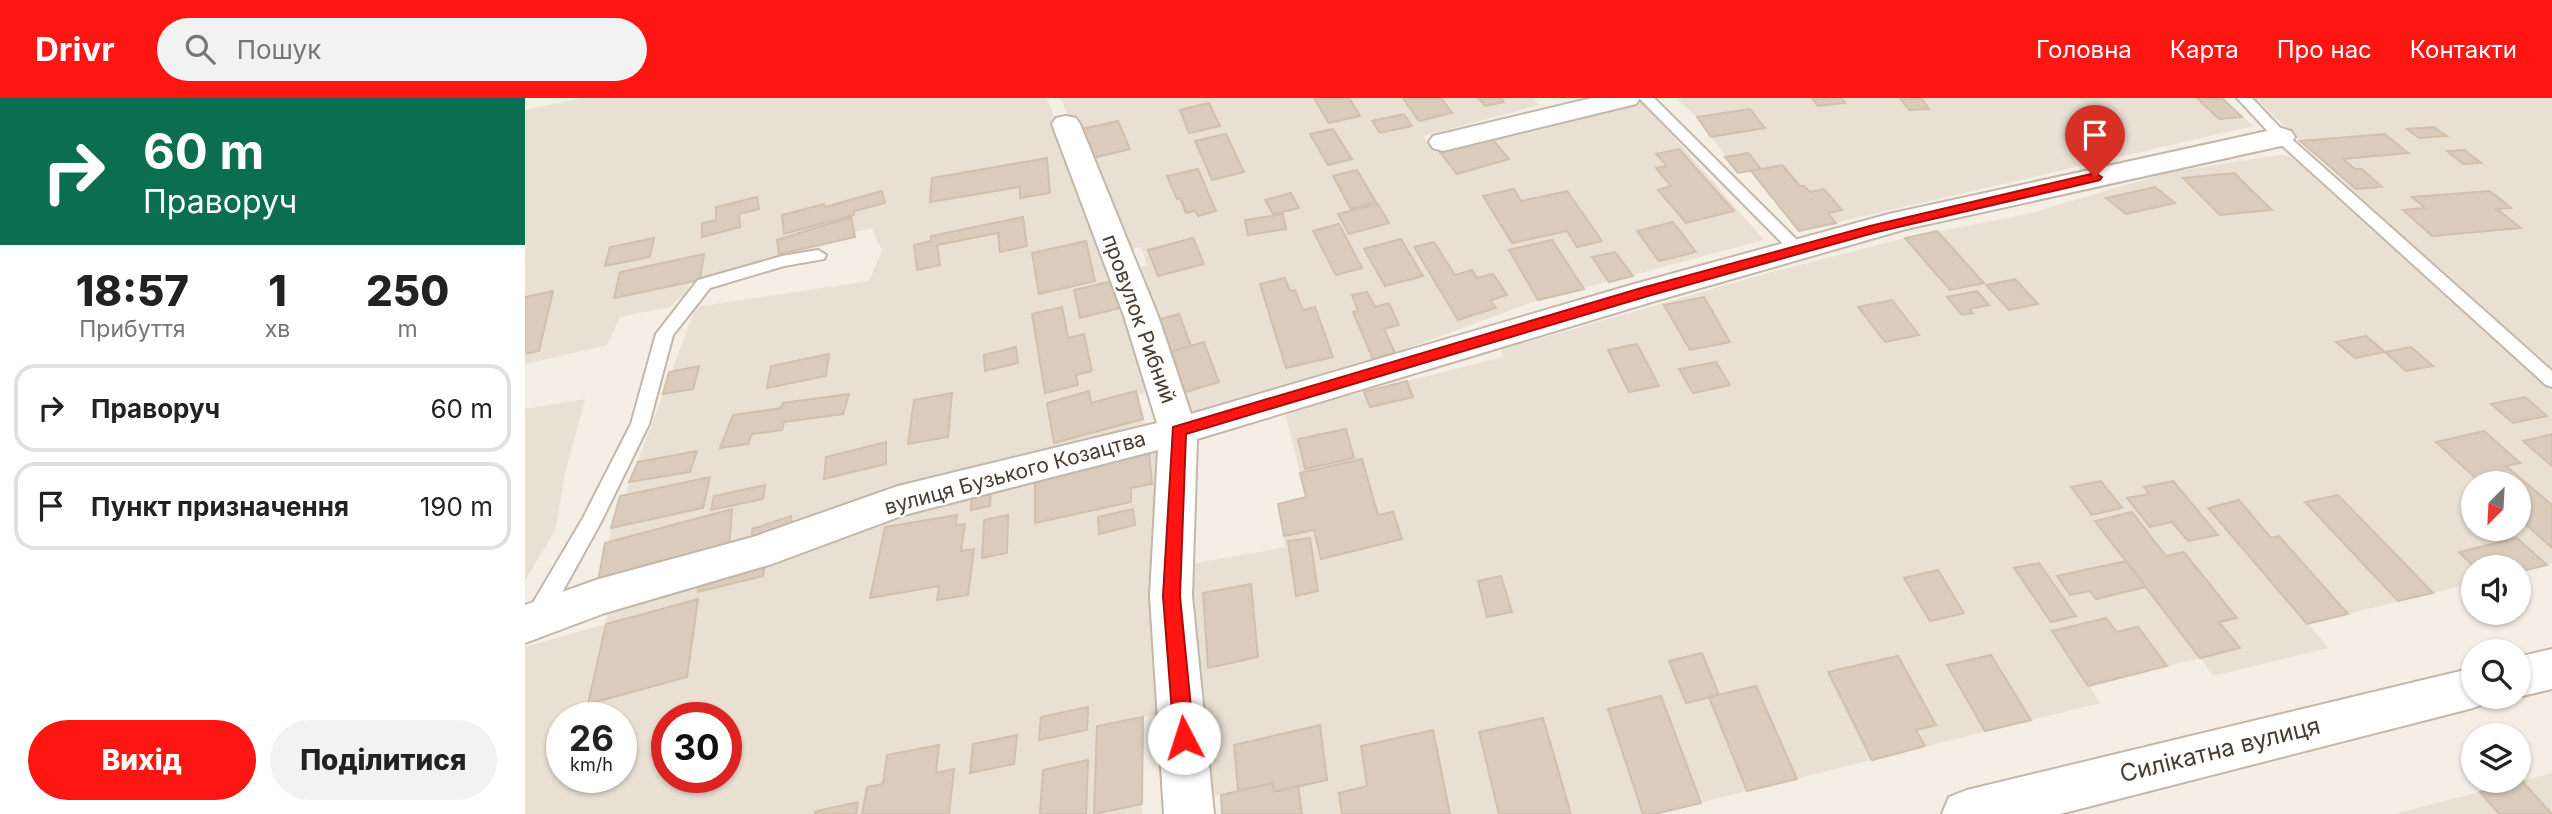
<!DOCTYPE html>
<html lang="uk">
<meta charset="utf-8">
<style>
:root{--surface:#fff;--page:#f2f2f2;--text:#222;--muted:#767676;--line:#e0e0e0;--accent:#ff1612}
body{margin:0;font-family:Inter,sans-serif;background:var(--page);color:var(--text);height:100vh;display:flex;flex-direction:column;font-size:26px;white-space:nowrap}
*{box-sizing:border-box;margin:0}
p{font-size:23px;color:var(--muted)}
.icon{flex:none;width:38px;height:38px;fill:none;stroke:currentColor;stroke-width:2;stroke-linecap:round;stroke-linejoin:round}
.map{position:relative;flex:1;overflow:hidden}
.panel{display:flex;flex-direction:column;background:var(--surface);width:525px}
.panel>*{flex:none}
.hud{background:#0b6e4f;color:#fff;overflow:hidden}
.needle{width:46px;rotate:204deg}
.controls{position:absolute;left:1936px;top:373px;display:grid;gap:14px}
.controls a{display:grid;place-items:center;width:70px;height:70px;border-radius:50%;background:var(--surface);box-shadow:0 2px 5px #0004;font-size:35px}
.speed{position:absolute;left:21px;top:604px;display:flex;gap:14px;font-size:35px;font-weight:700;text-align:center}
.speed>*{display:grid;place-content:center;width:91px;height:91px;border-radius:50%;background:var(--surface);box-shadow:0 2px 5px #0004;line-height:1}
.speed small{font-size:18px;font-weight:400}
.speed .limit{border:10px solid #d22;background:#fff;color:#111}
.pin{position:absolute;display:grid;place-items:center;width:60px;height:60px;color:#fff;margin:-72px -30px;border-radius:50% 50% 50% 0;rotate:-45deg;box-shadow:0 0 7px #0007}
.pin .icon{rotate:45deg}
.me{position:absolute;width:77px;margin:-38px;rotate:355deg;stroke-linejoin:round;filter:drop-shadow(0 0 5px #0008)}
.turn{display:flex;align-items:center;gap:24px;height:147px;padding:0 28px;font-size:32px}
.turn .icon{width:91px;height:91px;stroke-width:2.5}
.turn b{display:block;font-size:49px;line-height:60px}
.eta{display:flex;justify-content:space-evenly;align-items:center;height:119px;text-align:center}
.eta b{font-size:42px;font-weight:800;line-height:49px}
.primary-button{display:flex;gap:14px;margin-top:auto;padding:14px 28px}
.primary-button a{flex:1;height:80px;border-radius:42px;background:var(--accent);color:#fff;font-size:28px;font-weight:800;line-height:80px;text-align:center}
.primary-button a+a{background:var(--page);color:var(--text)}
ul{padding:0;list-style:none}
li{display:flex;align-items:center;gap:21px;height:88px;margin:0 14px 10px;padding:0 14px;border:4px solid var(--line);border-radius:21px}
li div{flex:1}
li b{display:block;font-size:26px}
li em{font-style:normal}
header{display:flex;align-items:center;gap:42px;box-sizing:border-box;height:98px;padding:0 35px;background:var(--accent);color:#fff}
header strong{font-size:33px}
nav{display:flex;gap:38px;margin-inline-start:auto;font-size:24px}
.search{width:490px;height:63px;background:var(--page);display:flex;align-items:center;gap:18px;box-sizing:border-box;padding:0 24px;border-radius:38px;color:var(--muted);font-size:26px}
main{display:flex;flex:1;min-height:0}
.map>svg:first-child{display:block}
.residential{fill:#e9dfd3;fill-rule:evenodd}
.building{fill:#dacbbd;stroke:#d2bfac;stroke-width:2}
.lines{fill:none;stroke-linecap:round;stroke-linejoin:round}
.lane-casing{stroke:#c4b7aa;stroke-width:4}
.street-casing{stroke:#c4b7aa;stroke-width:4}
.lane{fill:#fff;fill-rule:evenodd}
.street{fill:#fff;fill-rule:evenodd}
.route{fill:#ff1612;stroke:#a60e0c;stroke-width:2}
.labels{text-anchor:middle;stroke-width:5;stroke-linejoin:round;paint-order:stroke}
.street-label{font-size:21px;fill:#473d34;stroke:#fff}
.near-street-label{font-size:24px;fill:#473d34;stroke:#fff}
</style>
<header>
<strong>Drivr</strong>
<div class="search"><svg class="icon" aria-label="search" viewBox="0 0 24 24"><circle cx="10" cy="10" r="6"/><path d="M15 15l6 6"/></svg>Пошук</div>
<nav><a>Головна</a><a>Карта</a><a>Про нас</a><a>Контакти</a></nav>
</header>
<main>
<section class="panel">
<div class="hud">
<div class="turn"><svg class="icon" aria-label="right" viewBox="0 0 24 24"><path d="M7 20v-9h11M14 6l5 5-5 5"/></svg><div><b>60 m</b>Праворуч</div></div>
</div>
<div class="eta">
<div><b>18:57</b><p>Прибуття</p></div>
<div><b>1</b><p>хв</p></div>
<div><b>250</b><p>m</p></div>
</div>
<ul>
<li><svg class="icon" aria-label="right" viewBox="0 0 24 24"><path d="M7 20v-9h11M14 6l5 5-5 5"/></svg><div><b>Праворуч</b></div><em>60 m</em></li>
<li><svg class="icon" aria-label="arrive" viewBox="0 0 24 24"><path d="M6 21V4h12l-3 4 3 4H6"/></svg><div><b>Пункт призначення</b></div><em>190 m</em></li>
</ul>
<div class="primary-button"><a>Вихід</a><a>Поділитися</a></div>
</section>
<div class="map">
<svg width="2027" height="716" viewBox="0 0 2027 716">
<rect width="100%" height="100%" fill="#f4eee5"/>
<g class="residential">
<polygon points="59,0 522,0 574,137 625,293 612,297 620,325 377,393 72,489 80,445 83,444 95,398 100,397 171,209 344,183 357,153 347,130 329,134 330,139 164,184 163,192 145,209 95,219 82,247 0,266 0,12"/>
<polygon points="536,0 1008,0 1014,7 898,38 911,54 988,33 1118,4 1239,142 1013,202 870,255 661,318 610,170 622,167 616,149 602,152 561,65"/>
<polygon points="1158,0 1697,0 1728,28 1274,133 1226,73 1213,75 1172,19 1152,1"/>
<polygon points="1730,0 2027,0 2027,270 1883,144"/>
<path d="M1755 57 1766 59 2027 294V465L1993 474V469H1948V485L1783 526 1803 550 1688 578 1675 560 1642 568 1564 587 1575 605 1130 716H697L696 697 680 701 667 466 761 449 753 406 781 399 760 314 978 259 976 252 1236 177 1380 140 1503 116 1645 74ZM1948 385H1993V430H1948Z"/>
<polygon points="60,301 40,375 30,432 0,483 0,311"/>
<path d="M623 347 633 353 630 423 633 616 618 619 617 716H0V549L81 526 85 500 365 409ZM37 620H96V679H37ZM142 620H201V679H142Z"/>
<polygon points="2027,675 2027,716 1869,716 1997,683"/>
</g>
<g class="building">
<polygon points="789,0 824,0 835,18 804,25"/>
<polygon points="878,0 916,0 927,15 894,23"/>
<polygon points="953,0 976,0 979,4 960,8"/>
<polygon points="1287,0 1316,0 1320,5 1293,8"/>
<polygon points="1375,0 1396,0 1404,11 1384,12"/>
<polygon points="1672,0 1697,0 1717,19 1694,21"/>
<polygon points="684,5 695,28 664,35 655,12"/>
<polygon points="1225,11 1240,30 1186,39 1172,19"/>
<polygon points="879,16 887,28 855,35 847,23"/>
<polygon points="593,23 605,51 568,60 557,31"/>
<polygon points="1909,29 1922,38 1894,40 1882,31"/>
<polygon points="808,31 827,61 803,67 785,36"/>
<polygon points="701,36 719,74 687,82 670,43"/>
<polygon points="1860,36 1883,55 1818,61 1830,71 1837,71 1857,89 1831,91 1775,43"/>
<polygon points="966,40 984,61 932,76 915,54"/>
<polygon points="1154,51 1209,113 1161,125 1133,92 1146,88 1131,70 1142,68 1131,56"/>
<polygon points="1940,52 1947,58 1956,65 1938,66 1922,53"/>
<polygon points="1223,55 1236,71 1213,75 1200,59"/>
<polygon points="522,60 525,95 495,100 495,89 405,104 407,80"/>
<polygon points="1257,67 1275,88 1279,88 1285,94 1299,91 1317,112 1303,115 1311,125 1274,133 1226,73"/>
<polygon points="673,71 691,113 673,118 670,113 661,115 655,100 652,101 642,78"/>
<polygon points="832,72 851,104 826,111 808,78"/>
<polygon points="1709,75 1747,112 1695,117 1658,80"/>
<polygon points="1630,89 1650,105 1601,116 1581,100"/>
<polygon points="989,91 996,103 1042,93 1077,143 1052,149 1042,133 987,145 958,98"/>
<polygon points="357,93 360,105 329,113 329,117 259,136 257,117 299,106 300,109"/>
<polygon points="1965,93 1986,110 1972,111 1996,130 1907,138 1878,112 1900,110 1887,99"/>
<polygon points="766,95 774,110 748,116 740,102"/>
<polygon points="232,99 234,111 214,116 215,129 177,139 177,125 191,122 191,109"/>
<polygon points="853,106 864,125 824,136 813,116"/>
<polygon points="758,116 761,131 723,137 720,122"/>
<polygon points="326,119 330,139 254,156 252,142"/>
<polygon points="498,119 502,148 475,154 473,135 412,147 415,167 392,172 389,147 406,143 406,138"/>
<polygon points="1148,124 1171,154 1134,163 1112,133"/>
<polygon points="814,126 837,170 811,177 788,133"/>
<polygon points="1412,133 1459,185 1425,192 1380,140"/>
<polygon points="129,140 125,159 80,168 85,149"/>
<polygon points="668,140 679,166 633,178 623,152"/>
<polygon points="876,141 898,178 860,188 839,151"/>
<polygon points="1027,142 1059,191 1013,202 984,152"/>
<polygon points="561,143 570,183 514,196 507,155"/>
<polygon points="909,144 930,177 947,172 952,180 968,176 982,197 966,202 971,210 933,222 889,149"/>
<polygon points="1090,154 1108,178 1084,184 1067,159"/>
<polygon points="179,156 175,182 89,200 95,174"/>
<polygon points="760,180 765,193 770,192 778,212 790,209 808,259 761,270 735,186"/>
<polygon points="1490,181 1513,206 1484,212 1461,187"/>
<polygon points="592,182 599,209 555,220 549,192"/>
<polygon points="28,193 14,253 0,256 0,199"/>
<polygon points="1452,193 1464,207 1444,211 1448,215 1437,217 1422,199"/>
<polygon points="842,194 850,209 864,205 874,227 859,231 870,255 848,261 828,214 833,213 827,197"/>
<polygon points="1179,199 1205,244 1165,252 1139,207"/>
<polygon points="1367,202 1394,237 1360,244 1333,209"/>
<polygon points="537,209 543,240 559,236 567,273 551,277 553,287 520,295 507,216"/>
<polygon points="654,216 666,248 644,254 629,223"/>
<polygon points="1841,238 1860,254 1830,260 1811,244"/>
<polygon points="679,244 694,284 654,296 640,255"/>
<polygon points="1112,246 1134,288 1104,294 1083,252"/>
<polygon points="491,249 493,265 460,273 459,257"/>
<polygon points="1886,249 1908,268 1881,273 1860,254"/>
<polygon points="304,256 301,278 242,290 246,268"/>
<polygon points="1191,264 1205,287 1168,295 1154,271"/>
<polygon points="174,268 168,291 138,296 144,274"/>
<polygon points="882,283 888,299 845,309 839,294"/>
<polygon points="564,293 566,305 611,293 618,321 529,345 522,305"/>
<polygon points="427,295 423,339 383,346 389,302"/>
<polygon points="324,296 318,316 259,324 257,332 227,336 223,346 195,350 208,317 256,310 258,305"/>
<polygon points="2000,299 2022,318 1988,325 1966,306"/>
<polygon points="821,331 829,360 780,371 773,341"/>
<polygon points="1959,333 1995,365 1981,368 2027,407 2027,450 1993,419 1993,385 1956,385 1911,344"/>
<polygon points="2027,336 2027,368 1998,343"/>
<polygon points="361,344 361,366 299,381 301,359"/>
<polygon points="172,353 165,374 104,384 113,364"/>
<polygon points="624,353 627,386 606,390 606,404 510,425 510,371"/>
<polygon points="837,361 853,417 868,414 877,441 796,461 789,432 759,438 753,406 781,399 775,375"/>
<polygon points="185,379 178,410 86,430 95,398"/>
<polygon points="1576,383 1597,410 1567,417 1546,389"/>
<polygon points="1648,383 1693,437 1663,443 1647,424 1625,429 1602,400 1624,396 1619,389"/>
<polygon points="466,386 465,408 446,412 447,390"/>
<polygon points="240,387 238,401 186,412 189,398"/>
<polygon points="1813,397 1908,495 1873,503 1780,404"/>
<polygon points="1714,402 1746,440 1754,438 1823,516 1782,526 1683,410"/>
<polygon points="207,411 204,451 72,489 80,445"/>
<polygon points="608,411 610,427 574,436 573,419"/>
<polygon points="1607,414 1641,458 1659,454 1712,520 1694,524 1715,550 1675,560 1570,423"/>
<polygon points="432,417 431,427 440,426 436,453 449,451 443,497 412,502 414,488 345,500 360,429"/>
<polygon points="483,417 482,455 457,460 459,422"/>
<polygon points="266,418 267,433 228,445 227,431"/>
<polygon points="785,440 793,493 771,498 763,443"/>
<polygon points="1992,440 2022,467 1993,474 1993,469 1949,469 1934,454"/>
<polygon points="241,457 238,478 173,494 177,473"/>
<polygon points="1601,463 1621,489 1571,501 1565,493 1545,497 1532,478"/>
<polygon points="1514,465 1551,518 1526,524 1489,470"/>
<polygon points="1413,472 1439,515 1405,523 1379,480"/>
<polygon points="976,478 987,514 962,519 953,483"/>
<polygon points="726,486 733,559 683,570 678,495"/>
<polygon points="173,501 162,579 63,606 81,526"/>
<polygon points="1581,520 1592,534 1613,529 1642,568 1563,588 1527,533"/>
<polygon points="1177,555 1194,597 1161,605 1144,563"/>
<polygon points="1466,557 1506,622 1460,633 1422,567"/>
<polygon points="1373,558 1411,627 1391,632 1400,648 1347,662 1303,574"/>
<polygon points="1231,588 1272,681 1222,693 1184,599"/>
<polygon points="1136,598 1176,705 1130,716 1118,716 1083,611"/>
<polygon points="563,609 562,632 514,642 516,619"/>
<polygon points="618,619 617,706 569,716 572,628"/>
<polygon points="1018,620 1046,716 974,716 954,634"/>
<polygon points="795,627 802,682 749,694 748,685 713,693 709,647"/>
<polygon points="908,632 925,716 817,716 814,695 842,688 836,648"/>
<polygon points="492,637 489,666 445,675 448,646"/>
<polygon points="414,647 411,675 429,671 424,716 337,716 342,689 358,686 362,657"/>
<polygon points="563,662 561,716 515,716 518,672"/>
<polygon points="1997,683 2027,716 1974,716 1955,694"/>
<polygon points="748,685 749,694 773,688 777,716 697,716 696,697"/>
<polygon points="333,704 331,716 290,716 291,713"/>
</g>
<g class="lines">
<g class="lane-casing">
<g id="lane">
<polygon points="1114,0 1129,0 1279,149 1281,152 1279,155 1267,155"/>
<polygon points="1712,0 1727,0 1761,36 2027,273 2027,289 2021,287 1751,42"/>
<polygon points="293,152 301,157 299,161 259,168 185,190 148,237 124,326 76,424 18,529 10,531 2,529 0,520 2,515 58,420 106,326 131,236 173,182 257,158"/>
</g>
</g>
<g class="street-casing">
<g id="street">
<polygon points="1067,0 1115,0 1111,6 918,53 908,50 904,44 908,38"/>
<polygon points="541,18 551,20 555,26 633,218 666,316 1106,187 1364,116 1756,30 1766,33 1770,39 1766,45 1756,48 1381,131 1130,203 672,341 667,498 689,716 639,716 625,498 633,352 379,417 247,466 80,515 0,545 0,507 74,481 228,439 373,388 632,325 599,218 527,26 531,20"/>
<polygon points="2027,551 2027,591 1993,599 1992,598 1993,559"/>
<polygon points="1948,570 1948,598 1967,598 1964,604 1948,610 1535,716 1417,716 1424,699 1442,692"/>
</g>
</g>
<use href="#lane" class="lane"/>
<use href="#street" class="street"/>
</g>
<polygon class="route" points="1570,75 1577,79 1575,82 1352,134 1123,198 661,336 655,498 669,640 666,646 659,649 652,646 649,640 638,498 648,329 1113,191 1345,128"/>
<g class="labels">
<g class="street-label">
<text transform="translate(614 221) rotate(70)" y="7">провулок Рибний</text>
<text transform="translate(490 375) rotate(-15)" y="7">вулиця Бузького Козацтва</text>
</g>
<g class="near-street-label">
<text transform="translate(1695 652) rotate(-14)" y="8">Силікатна вулиця</text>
</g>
</g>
</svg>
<div class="controls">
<a><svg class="needle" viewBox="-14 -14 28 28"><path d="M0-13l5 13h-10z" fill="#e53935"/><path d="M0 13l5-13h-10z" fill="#767676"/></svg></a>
<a><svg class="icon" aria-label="sound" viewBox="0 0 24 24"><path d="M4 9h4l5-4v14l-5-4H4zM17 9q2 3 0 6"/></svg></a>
<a><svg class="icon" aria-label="search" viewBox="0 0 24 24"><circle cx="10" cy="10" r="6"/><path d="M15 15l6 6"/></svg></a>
<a><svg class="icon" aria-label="layers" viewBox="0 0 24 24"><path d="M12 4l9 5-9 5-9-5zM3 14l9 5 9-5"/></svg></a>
</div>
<div class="speed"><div>26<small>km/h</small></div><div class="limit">30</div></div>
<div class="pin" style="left:1570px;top:79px;background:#d93025"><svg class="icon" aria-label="arrive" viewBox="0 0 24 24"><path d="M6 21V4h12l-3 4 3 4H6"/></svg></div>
<svg class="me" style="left:659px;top:640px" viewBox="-20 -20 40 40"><circle r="19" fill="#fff"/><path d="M0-13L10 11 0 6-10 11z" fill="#ff1612"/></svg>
</div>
</main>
